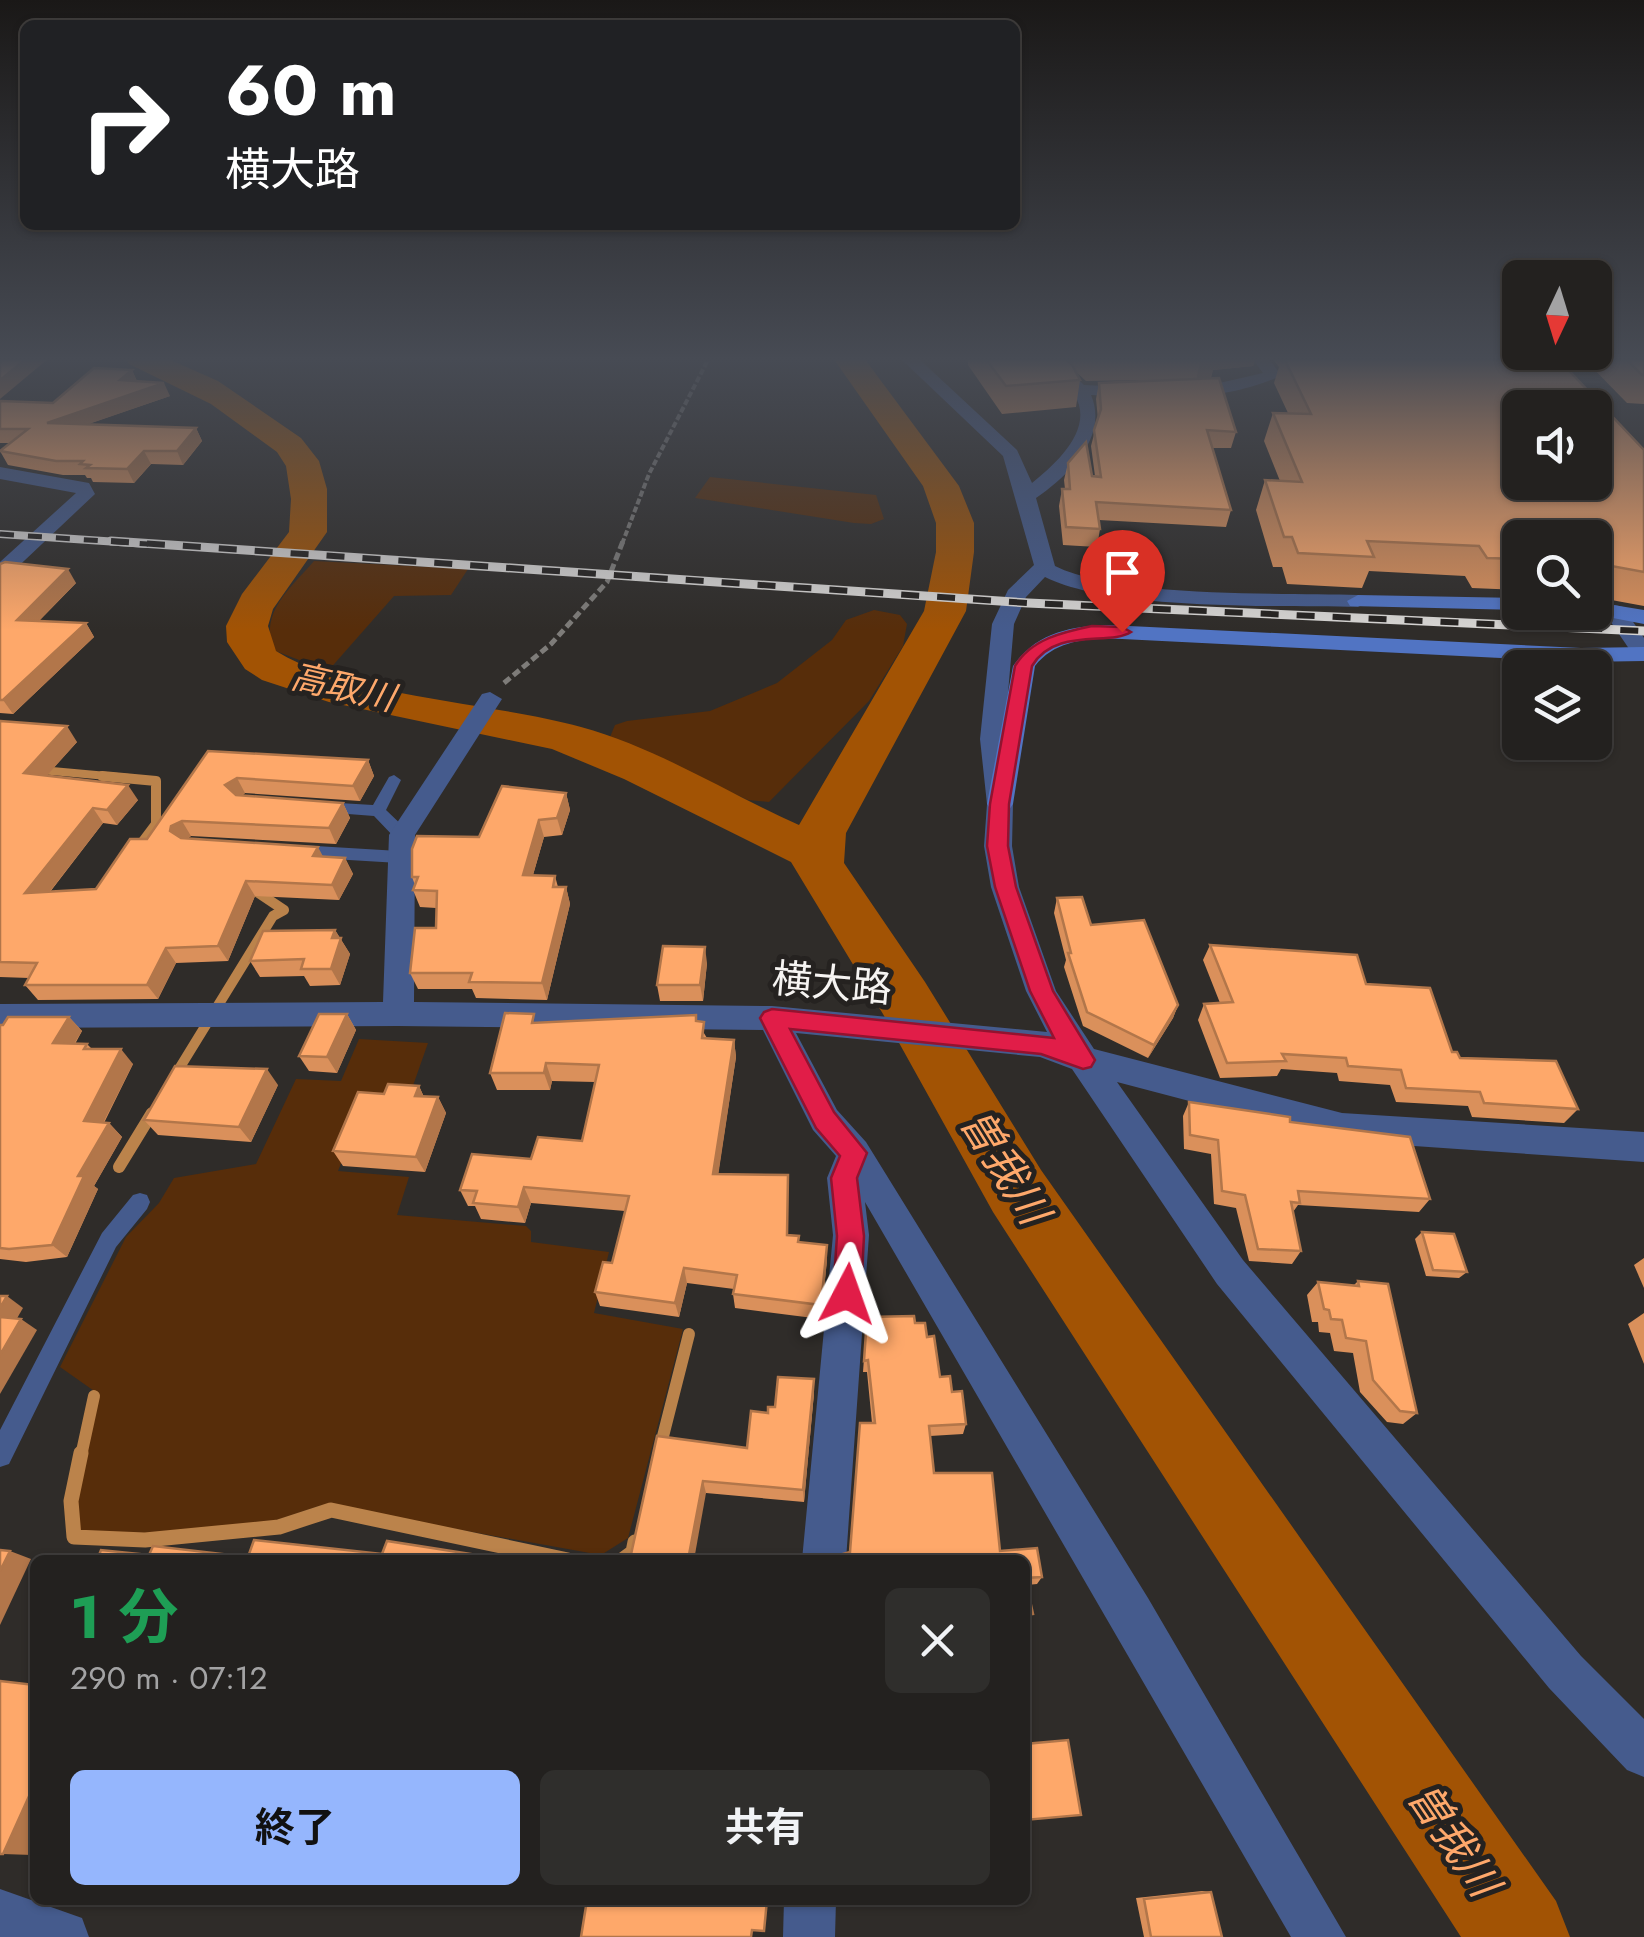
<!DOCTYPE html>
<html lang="ja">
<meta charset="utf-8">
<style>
:root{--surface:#23211f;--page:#2f2e2c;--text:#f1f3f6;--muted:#a3a3a4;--line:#403e3d;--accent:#95b6fd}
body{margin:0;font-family:Jost,"Noto Sans JP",sans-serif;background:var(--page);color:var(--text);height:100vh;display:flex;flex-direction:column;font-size:38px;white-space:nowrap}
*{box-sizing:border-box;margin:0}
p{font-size:32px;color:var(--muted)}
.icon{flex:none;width:55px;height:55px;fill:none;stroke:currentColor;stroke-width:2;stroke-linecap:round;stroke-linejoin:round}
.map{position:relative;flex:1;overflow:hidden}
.sheet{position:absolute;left:30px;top:1555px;width:1000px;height:350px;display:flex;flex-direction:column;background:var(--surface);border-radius:15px;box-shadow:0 2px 8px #0004,0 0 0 2px var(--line)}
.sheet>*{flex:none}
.guide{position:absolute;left:20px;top:20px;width:1000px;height:210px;border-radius:15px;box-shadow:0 2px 8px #0004,0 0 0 2px var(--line);background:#202124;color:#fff;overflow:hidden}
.needle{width:65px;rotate:184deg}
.fabs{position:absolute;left:1502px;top:260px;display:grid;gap:20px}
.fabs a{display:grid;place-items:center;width:110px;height:110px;border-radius:15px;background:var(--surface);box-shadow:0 2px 8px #0004,0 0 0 2px var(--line);font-size:50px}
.pin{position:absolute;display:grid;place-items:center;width:85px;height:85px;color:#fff;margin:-102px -42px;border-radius:50% 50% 50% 0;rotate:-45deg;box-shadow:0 0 10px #0007}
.pin .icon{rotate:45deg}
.me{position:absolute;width:110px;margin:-55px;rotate:4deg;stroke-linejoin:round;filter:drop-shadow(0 0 8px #0008)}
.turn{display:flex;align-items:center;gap:35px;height:210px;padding:0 40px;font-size:45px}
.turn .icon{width:130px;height:130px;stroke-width:2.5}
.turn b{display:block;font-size:70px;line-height:85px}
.round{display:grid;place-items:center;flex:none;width:105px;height:105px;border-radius:15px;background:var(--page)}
.summary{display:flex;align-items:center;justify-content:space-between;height:170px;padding:0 40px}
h1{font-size:60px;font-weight:700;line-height:75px;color:#1e9e55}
.primary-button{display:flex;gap:20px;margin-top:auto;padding:20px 40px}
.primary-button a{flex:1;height:115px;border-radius:15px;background:var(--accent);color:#111;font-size:40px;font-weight:700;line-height:115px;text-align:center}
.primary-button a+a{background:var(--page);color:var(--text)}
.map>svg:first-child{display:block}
.green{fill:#572d0a}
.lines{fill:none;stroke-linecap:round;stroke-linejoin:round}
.stream-far3{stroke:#bb834b;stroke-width:8}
.stream-far2{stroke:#bb834b;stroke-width:10}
.stream-far1{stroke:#bb834b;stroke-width:12}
.stream{stroke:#bb834b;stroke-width:15}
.river{fill:#a25304;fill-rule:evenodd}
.path-far1{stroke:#7e7c79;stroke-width:4;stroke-dasharray:6 2.5;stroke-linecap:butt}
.path{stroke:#7e7c79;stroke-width:5;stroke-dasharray:8 4;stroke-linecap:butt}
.lane{fill:#455b8d;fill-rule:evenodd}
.street{fill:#455b8d;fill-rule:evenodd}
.secondary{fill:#5174c3;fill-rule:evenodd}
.rail-far1-casing{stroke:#d6d4d2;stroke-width:8}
.rail-casing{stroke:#d6d4d2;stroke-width:9}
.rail-far1{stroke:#252220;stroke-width:5;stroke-dasharray:14;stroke-linecap:butt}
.rail{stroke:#252220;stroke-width:6;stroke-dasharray:18;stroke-linecap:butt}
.wall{fill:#da905b}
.shaded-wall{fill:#b2764a}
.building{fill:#fea86a;stroke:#b2764a;stroke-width:2.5;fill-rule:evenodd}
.route{fill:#e11d48;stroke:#92132f;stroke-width:2.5}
.labels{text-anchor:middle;stroke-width:10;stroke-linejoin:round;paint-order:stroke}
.far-water-label{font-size:35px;font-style:italic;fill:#fea86b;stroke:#252220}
.street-label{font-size:40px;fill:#f6f4f2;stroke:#252220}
.water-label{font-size:42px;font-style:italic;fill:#fea86b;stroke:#252220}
</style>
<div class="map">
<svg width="1644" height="1937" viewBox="0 0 1644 1937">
<rect width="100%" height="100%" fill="#2f2c29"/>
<g class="green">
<polygon points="710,477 876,495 884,519 871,524 854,523 695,498"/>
<path d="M314 561 468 569 451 595 394 596 328 671 273 650C260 611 290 589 314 561Z"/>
<polygon points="874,610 900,615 907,624 903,646 869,701 769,802 748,800 610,737 615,725 627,721 710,711 777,683 832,640 846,620"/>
<polygon points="359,1039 428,1043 409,1097 367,1099 338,1171 409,1177 397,1215 526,1226 531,1231 531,1242 609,1252 594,1313 683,1329 628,1538 601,1555 322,1505 262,1525 175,1534 82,1531 70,1524 97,1393 60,1367 126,1237 159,1203 174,1178 256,1164 296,1079 341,1081"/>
</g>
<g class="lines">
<polyline class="stream-far3" points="41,770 129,778"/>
<g class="stream-far2">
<polyline points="102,776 156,781 156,824 138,848"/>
<polyline points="174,1077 273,916 284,910 254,890"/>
</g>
<g class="stream-far1">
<polyline points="119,1167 152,1113"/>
<polyline points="660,1448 689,1334"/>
<polyline points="81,1456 94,1396"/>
</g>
<g class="stream">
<polyline points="81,1453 71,1501 74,1537 145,1540 279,1527 331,1510 568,1560"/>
<polyline points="622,1560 633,1552 635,1542"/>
</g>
<path class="river" d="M125 358H166L218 381 301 438 319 461 327 489V532L273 609 268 626 276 651C352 698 492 702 581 727 658 748 727 793 799 825L924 611 936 552V523L923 486 833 358H864L959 486 974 523V552L966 611 846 833 844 863 925 982 1041 1170 1556 1901 1570 1937H1461L993 1212 883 1014 791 862 624 779 552 749 329 702 262 680 245 669 227 642 226 626 242 594 289 532 291 499 286 466 277 452 211 404 129 364Z"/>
<polyline class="path-far1" points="622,544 649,474 709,358"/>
<polyline class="path" points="504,683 551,644 607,582 623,541"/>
<g class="lane">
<polygon points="394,775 401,780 386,810 408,831 410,835 408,839 396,839 374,816 322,812 314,807 322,802 373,805 389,777"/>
<polygon points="299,845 399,851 407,857 399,863 299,857 291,851"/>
<polygon points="140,1193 147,1195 150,1202 147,1209 116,1247 9,1464 0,1467 0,1430 102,1233 133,1195"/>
</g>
<g class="street">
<path d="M900 358H918L1017 450 1032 483C1056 464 1096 428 1074 394 1065 381 1049 371 1039 358H1056L1084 385 1144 388 1146 392 1138 397 1091 395C1109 437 1068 476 1036 498L1055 566C1122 599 1280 592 1358 595L1369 601 1358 607C1279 605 1113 611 1045 577L1026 597 1014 624 1004 739 1013 804 1012 846 1019 887 1056 991 1094 1049 1342 1113 1644 1132V1162L1342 1141 1117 1082 1243 1260 1581 1656 1644 1719V1777L1627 1770 1549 1688 1217 1284 1072 1069 1040 1057 796 1033 837 1110 866 1142 1148 1598 1346 1937H1291L865 1202 869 1235 846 1560H802L833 1235 827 1178 836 1156 813 1130 763 1030 398 1026 0 1028V1004L383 1002 389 835 482 694 490 692 502 699 415 835 414 1002 772 1006 1047 1032 1026 991 991 887 984 846 987 804 980 739 992 624 1008 590 1034 565 1003 456Z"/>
<path d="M1252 358H1268L1281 375C1265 386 1192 404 1176 393L1263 373Z"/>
<polygon points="0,467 89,483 95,494 7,577 0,579 0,562 76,493 0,479"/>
<polygon points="1615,605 1623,607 1644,638 1644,661 1636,659 1604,612"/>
<polygon points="0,1889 82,1918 89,1937 0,1937"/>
<polygon points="784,1900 836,1900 835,1937 783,1937"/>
</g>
<g class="secondary">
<polygon points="1358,595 1520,598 1520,610 1350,606 1347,601"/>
<polygon points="1595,602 1644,610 1644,624 1587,613 1595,612"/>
<path d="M1109 625 1581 648 1644 647V661L1581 662 1122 639C1090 638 1056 639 1035 666L1013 804 1009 810H991L987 804 1013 666C1036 633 1070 626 1109 625Z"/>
</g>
<g class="rail-far1-casing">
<polyline id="rail-far1" points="0,534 148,544"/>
</g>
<g class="rail-casing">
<polyline id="rail" points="111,541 1028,603 1644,631"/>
</g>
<use href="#rail-far1" class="rail-far1"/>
<use href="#rail" class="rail"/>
</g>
<g class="wall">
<polygon points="968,358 1256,358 1253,366 1213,370 1211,378 1236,432 1231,448 1212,448 1231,510 1226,527 1099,520 1100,529 1097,547 1063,545 1059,506 1062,489 1065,489 1064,480 1068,463 1092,476 1095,476 1091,446 1098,419 1096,399 1099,383 1152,380 1086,381 1076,372 1080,380 1076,407 1002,414 968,365"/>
<polygon points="1272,358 1557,358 1644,450 1644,606 1595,597 1595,538 1520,538 1520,590 1472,588 1465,576 1369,571 1362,588 1287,584 1282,567 1273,567 1256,510 1265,480 1280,481 1264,441 1273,413 1288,413 1274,383 1279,367"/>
<polygon points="1583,358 1644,358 1644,404 1627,403"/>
<polygon points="132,370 137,381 170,396 88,424 196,428 202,441 183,465 151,464 134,483 93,482 91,478 87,478 85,475 63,475 8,465 0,451 11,443 0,443 0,401 53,403"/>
<polygon points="0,564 76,583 39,621 86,623 94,637 13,714 0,713"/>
<polygon points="0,721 77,742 46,776 138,800 117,825 103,823 50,892 96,889 147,839 208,751 368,760 374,776 360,801 245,793 242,796 343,803 350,818 336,844 191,836 187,839 323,857 345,858 353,874 339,900 255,896 228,961 176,963 158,999 38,1000 25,985 29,978 0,977"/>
<polygon points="566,793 570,810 562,835 544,837 533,875 555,876 558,887 566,887 570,904 547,1000 476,998 472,989 418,989 410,973 436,928 436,908 420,907 413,890 415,885 412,877"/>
<polygon points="1057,898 1091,925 1178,1005 1173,1018 1148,1058 1083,1026 1064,967 1066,960 1054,913"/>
<polygon points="335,930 350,954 340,985 310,986 304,976 260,977 250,961"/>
<polygon points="1210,945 1366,984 1460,1058 1578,1109 1564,1123 1472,1117 1468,1106 1396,1102 1390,1085 1339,1081 1337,1073 1281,1069 1277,1076 1220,1078 1198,1020 1204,1004 1220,1003 1203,960"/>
<polygon points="707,963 703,1001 660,1001 657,985"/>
<polygon points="347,1014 356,1030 337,1073 309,1071 299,1056"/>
<polygon points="696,1015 697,1022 707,1038 734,1040 736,1057 718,1174 788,1175 788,1235 827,1260 821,1319 735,1308 733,1294 734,1289 687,1283 679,1317 600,1306 595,1292 612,1263 625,1211 531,1203 525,1223 481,1219 475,1206 468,1206 460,1190 531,1159 582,1141 595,1082 552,1081 550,1090 497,1090 490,1073 537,1023"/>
<polygon points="69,1017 82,1031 75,1044 87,1044 92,1049 133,1064 104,1123 109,1123 122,1137 94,1186 98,1189 67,1257 26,1262 0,1259 0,1025"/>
<polygon points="278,1085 251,1142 158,1135 144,1120"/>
<polygon points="419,1086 424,1097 438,1097 446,1113 425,1172 343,1166 333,1151 384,1094"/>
<polygon points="1189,1102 1290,1122 1430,1199 1419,1212 1298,1205 1293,1212 1301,1251 1292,1264 1249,1261 1236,1208 1214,1204 1211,1154 1184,1149 1183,1116"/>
<polygon points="1422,1232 1467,1272 1459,1278 1426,1276 1415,1239"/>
<polygon points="1644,1258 1644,1288 1634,1265"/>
<polygon points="1358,1281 1417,1413 1403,1424 1387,1422 1360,1392 1353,1353 1334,1351 1330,1333 1319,1332 1318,1322 1312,1322 1307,1295 1318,1282 1353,1286"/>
<polygon points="1644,1313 1644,1364 1628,1324"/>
<polygon points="914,1316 915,1323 925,1323 927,1337 934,1336 940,1377 950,1376 952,1392 962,1391 966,1424 963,1434 930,1436 934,1473 992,1473 1000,1551 1037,1548 1042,1577 1037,1584 1027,1585 1033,1614 1027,1621 1025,1621 1025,1560 836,1560 836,1556 850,1552 860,1423 872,1423 867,1372 863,1372 867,1317"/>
<polygon points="814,1393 804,1502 706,1493 630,1559 657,1436 747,1448 768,1413 775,1407"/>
<polygon points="1202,1891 1211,1892 1222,1937 1144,1937 1136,1898"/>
</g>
<g class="shaded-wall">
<polygon points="27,358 49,358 0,399 0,380"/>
<polygon points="1201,358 1256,358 1253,366 1213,370 1210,378 1196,380"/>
<polygon points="132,370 137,382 120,380"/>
<polygon points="164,383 170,396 54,436 47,423"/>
<polygon points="196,428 202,441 183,465 177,451"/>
<polygon points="144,451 151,464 134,483 127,469"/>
<polygon points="68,569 76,583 26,634 17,620"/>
<polygon points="86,623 94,637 13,714 3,700"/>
<polygon points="67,726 77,742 35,789 24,773"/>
<polygon points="368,760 374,776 360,801 353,786"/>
<polygon points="237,778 245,793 233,801 225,785"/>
<polygon points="128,785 138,800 117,825 107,810"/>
<polygon points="566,793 570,810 562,835 557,818"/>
<polygon points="343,803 350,818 336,844 329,828"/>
<polygon points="93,808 103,823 37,908 25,893"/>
<polygon points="539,820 544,837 528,892 523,875"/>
<polygon points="182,821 191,836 181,842 170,831 171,826"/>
<polygon points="318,847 326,862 313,856"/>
<polygon points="345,858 353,874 339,900 332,885"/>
<polygon points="246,881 255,896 228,961 218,946"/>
<polygon points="566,887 570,904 547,1000 542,983"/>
<polygon points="335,930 350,954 340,985 331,969 332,938"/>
<polygon points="705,947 707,963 703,1001 700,985"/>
<polygon points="166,948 176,963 158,999 147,985"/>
<polygon points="1178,1005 1173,1018 1148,1058 1154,1045"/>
<polygon points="347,1014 356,1030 337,1073 327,1057"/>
<polygon points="69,1017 82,1031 66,1057 53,1043"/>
<polygon points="734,1040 736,1057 716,1190 713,1174"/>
<polygon points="121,1049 133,1064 97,1135 84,1121"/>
<polygon points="546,1063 552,1081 550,1090 544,1073"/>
<polygon points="267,1069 278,1085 251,1142 239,1127"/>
<polygon points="419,1086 426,1102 415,1096"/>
<polygon points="438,1097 446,1113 425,1172 416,1157"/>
<polygon points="109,1123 122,1137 94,1186 98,1189 67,1257 52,1245 78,1176"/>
<polygon points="524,1187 531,1203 525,1223 518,1207"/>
<polygon points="827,1245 827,1260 821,1319 821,1305"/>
<polygon points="684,1268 687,1283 679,1317 675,1303"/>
<polygon points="7,1296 23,1308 12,1327 0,1319 0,1308"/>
<polygon points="21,1319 37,1330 0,1394 0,1355"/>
<polygon points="814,1379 814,1393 804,1502 803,1490"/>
<polygon points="703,1481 706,1493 694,1560 688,1560"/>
<polygon points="10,1551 31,1559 0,1625 0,1571"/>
<polygon points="35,1783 35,1849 32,1855 3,1854"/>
<polygon points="375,1900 392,1900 391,1903 374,1904"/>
</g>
<g class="building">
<polygon points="0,358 27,358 0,380"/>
<polygon points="985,358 1065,358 1072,365 1080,380 1006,386"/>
<path d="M1284 358H1557L1644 450V572L1595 563V538H1520V559L1487 558 1479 546 1367 541 1374 557 1298 553 1292 537H1284L1265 480 1302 482 1273 413 1311 414ZM1520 408H1595V482H1520Z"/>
<polygon points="1625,358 1644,358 1644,375 1642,375"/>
<polygon points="94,368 132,370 120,380 164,383 47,423 196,428 177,451 144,451 127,469 86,468 90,465 80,464 83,461 56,461 0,451 28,429 0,429 0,401 53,403"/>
<polygon points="1219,378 1236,432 1207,430 1231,510 1096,502 1100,529 1066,527 1062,489 1070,489 1068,463 1086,442 1092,476 1101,477 1094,430 1101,409 1099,383"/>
<polygon points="5,562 68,569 17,620 86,623 3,700 0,700 0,564"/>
<polygon points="0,721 67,726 24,773 128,785 107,810 93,808 25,893 96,889 130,839 147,839 208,751 368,760 353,786 237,778 225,785 236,795 343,803 329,828 182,821 171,826 170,831 181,838 318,847 313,856 345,858 332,885 246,881 218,946 166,948 147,985 25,985 37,963 0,962"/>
<polygon points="502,786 566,793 557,818 539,820 523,875 555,876 553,887 566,887 542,983 469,982 472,973 410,973 415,928 436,928 437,891 413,890 418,877 412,877 412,849 417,836 479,837"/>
<polygon points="1082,897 1091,925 1144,920 1178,1005 1154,1045 1087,1012 1068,953 1071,953 1057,898"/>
<polygon points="335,930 332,938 341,938 331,969 301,969 304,959 250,961 263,931"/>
<polygon points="1210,945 1357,955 1366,984 1430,988 1452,1052 1457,1052 1460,1058 1556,1061 1578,1109 1484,1103 1480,1092 1406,1088 1401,1070 1348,1066 1346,1058 1282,1054 1286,1061 1227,1063 1204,1004 1233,1002"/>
<polygon points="663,946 705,947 700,985 657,985"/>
<polygon points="505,1013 534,1014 532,1023 696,1015 696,1021 704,1022 702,1038 734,1040 713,1174 788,1175 787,1235 799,1236 798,1242 827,1245 821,1305 733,1294 737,1275 684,1268 675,1303 595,1292 603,1262 612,1263 629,1196 524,1187 518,1207 473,1203 477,1191 460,1190 472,1154 531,1159 538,1137 582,1141 599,1065 546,1063 544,1073 490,1073"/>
<polygon points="319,1014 347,1014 327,1057 299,1056"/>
<polygon points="8,1017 69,1017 53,1043 87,1044 84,1049 121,1049 84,1121 109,1123 78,1176 84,1176 52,1245 9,1249 0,1248 0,1025 3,1025"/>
<polygon points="175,1066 267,1069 239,1127 144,1120"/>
<polygon points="388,1084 419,1086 415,1096 438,1097 416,1157 333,1151 358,1092 384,1094"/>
<polygon points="1189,1102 1290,1117 1290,1122 1410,1137 1430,1199 1298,1191 1300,1203 1291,1202 1301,1251 1258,1249 1245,1195 1222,1191 1218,1140 1190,1135"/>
<polygon points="1422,1232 1454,1234 1467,1272 1433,1270"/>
<polygon points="1358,1281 1388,1284 1417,1413 1400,1411 1373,1380 1366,1341 1346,1338 1342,1320 1331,1319 1329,1310 1324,1309 1318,1282 1359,1286"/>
<polygon points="0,1296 7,1296 0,1308"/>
<polygon points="914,1316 915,1323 925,1323 927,1337 934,1336 940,1377 950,1376 952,1392 962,1391 966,1424 929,1426 934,1473 992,1473 1000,1551 1037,1548 1042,1577 1025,1578 1033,1614 1025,1615 1025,1560 836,1560 836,1556 850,1552 860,1423 875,1423 868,1360 864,1361 867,1317"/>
<polygon points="0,1317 21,1319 0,1355"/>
<polygon points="778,1377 814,1379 803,1490 703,1481 688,1560 611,1560 612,1557 630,1559 657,1436 747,1448 751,1411 768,1413 768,1407 775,1407"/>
<polygon points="254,1540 382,1554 387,1541 509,1560 97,1560 101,1550 149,1555 153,1546 248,1557"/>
<polygon points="0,1550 10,1551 0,1571"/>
<polygon points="0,1681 35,1685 35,1783 3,1854 0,1854"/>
<polygon points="1068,1740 1081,1815 1025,1820 1025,1744"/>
<polygon points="1211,1892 1222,1937 1151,1937 1144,1899"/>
<polygon points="354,1900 375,1900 374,1904"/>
<polygon points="587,1900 767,1900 764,1931 752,1930 751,1937 581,1937"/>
</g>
<linearGradient id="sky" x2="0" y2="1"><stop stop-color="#1a1817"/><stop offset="0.57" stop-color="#474b54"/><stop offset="1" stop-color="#474b54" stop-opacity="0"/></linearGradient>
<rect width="1644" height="630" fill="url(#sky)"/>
<path class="route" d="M1092 626 1122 627 1131 632C1110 646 1055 627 1032 666L1009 804 1008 846 1016 887 1053 991 1095 1060 1091 1067 1083 1069 1041 1054 790 1029 834 1112 867 1153 857 1178 864 1236 861 1294 857 1304 847 1308 837 1304 833 1294 837 1236 831 1178 840 1156 816 1128 760 1018 764 1012 772 1009 1054 1038 1030 991 995 887 987 846 990 804 1015 666C1031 639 1063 632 1092 626Z"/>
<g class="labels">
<g class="far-water-label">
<text transform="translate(343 687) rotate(13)" y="12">高取川</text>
</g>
<g class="street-label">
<text transform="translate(832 983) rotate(5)" y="14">横大路</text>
</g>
<g class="water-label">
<text transform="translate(1005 1166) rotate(58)" y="15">曽我川</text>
<text transform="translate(1454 1839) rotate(56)" y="15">曽我川</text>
</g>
</g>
</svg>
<div class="fabs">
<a><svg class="needle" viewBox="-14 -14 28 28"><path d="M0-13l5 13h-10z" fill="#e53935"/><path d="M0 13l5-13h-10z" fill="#a3a3a4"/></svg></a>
<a><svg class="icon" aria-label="sound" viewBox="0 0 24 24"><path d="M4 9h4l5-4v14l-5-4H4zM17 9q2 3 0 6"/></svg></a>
<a><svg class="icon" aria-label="search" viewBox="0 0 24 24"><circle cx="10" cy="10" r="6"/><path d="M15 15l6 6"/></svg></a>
<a><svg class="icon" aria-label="layers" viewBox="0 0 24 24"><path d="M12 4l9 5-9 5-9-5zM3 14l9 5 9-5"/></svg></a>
</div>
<div class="pin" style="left:1122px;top:632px;background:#d93025"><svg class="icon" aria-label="arrive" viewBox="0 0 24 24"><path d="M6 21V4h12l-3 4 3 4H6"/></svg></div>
<svg class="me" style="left:847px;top:1294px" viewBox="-20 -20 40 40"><path d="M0-17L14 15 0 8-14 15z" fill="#e11d48" stroke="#fff" stroke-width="4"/></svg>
<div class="guide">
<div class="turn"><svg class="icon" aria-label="right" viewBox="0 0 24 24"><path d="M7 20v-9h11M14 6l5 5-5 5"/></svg><div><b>60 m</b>横大路</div></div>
</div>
<section class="sheet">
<div class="summary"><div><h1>1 分</h1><p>290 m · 07:12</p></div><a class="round"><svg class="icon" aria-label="close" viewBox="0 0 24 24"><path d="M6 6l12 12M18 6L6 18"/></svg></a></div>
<div class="primary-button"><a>終了</a><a>共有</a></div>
</section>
</div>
